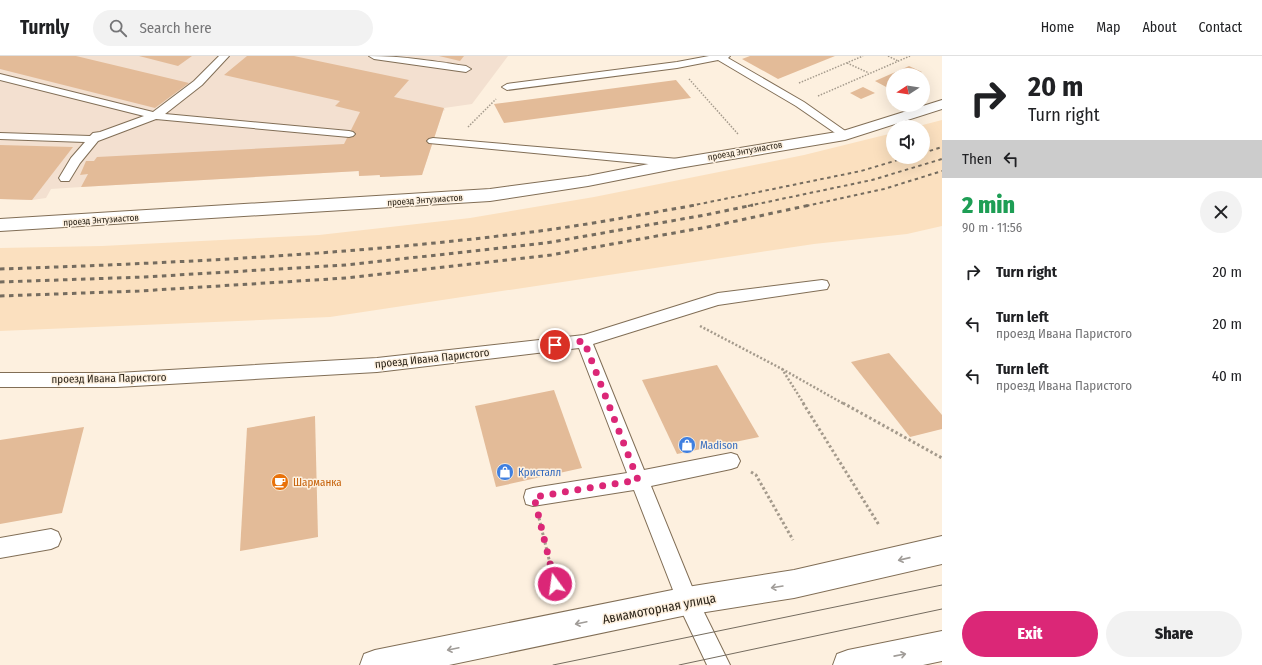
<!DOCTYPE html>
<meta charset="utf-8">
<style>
:root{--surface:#fff;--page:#f2f2f2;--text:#202124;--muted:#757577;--line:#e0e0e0;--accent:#db2777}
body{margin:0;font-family:"Fira Sans Condensed",sans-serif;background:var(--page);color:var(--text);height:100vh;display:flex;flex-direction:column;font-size:15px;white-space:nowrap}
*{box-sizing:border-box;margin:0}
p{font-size:13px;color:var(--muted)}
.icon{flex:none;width:22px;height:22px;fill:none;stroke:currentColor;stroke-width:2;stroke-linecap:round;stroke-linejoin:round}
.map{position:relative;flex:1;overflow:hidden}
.panel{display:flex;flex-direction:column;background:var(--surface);width:320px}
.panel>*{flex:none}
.guide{background:#fff;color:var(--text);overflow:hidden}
.needle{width:26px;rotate:258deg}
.tools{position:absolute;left:886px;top:12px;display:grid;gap:8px}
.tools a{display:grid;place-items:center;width:44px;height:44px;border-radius:50%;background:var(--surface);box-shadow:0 4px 16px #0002;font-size:20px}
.pin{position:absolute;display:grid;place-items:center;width:34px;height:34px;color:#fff;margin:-17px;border:2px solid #fff;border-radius:50%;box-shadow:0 1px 4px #0007}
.me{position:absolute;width:44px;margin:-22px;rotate:346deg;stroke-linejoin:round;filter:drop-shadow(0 0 3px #0008)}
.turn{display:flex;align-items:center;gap:14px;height:84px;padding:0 20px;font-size:18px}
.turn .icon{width:52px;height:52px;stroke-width:2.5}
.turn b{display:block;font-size:28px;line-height:34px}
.then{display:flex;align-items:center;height:38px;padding:0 20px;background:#0003;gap:8px;font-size:15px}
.round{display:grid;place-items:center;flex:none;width:42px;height:42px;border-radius:21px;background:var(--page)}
.overview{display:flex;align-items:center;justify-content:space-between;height:68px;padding:0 20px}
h1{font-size:24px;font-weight:800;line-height:30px;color:#1e9e55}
.button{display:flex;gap:8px;margin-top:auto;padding:8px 20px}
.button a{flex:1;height:46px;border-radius:24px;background:var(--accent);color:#fff;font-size:16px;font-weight:800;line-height:46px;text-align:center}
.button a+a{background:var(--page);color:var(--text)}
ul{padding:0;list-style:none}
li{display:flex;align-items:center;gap:12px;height:52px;padding:0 20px}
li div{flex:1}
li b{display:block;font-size:15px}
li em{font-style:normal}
header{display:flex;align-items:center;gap:24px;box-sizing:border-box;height:56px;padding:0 20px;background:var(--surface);border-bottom:1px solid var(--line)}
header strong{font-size:19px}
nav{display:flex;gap:22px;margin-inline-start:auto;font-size:14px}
.search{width:280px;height:36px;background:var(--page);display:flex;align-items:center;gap:10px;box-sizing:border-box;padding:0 14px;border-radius:22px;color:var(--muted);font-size:15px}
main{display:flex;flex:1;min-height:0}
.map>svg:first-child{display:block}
.built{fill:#fbe0bf}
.industrial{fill:#f3e0d0}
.building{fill:#e3bb98}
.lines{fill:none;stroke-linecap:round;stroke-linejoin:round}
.service-casing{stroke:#816e56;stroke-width:2}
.minor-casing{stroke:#816e56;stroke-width:2}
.secondary-casing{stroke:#816e56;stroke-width:2}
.path-far2{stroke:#a49a8c;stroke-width:1.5;stroke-dasharray:1.5 1.5;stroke-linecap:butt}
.path-far1{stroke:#a49a8c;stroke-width:2.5;stroke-dasharray:2 2;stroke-linecap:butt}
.path{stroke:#a49a8c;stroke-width:3;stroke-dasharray:2.5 2.5;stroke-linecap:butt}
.service{fill:#fff;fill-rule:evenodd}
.minor{fill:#fff;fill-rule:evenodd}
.secondary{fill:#fff;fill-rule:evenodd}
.tram{stroke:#756c5f;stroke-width:1}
.rail-far1{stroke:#756c5f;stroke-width:2;stroke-dasharray:3.5 3.5;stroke-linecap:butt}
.rail{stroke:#756c5f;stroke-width:3;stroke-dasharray:4.5 4.5;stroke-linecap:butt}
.oneway{stroke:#a09c98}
.route{stroke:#db2777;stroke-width:7;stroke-dasharray:0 12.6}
.labels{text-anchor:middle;stroke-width:3;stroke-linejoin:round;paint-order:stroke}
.far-street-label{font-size:9px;fill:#2b2419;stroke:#fdf0df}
.street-label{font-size:11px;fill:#2b2419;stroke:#fdf0df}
.shop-label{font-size:11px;fill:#366cbe;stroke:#fdf0df;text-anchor:start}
.food-label{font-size:11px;fill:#c56008;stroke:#fdf0df;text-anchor:start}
.near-street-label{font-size:13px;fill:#2b2419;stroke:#fdf0df}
</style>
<header>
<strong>Turnly</strong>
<div class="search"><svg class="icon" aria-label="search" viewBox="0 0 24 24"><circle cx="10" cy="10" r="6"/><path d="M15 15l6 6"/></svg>Search here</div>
<nav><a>Home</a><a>Map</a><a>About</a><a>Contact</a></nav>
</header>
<main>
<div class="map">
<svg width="942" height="609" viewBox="0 0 942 609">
<rect width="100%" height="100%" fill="#fdf0df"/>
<polygon class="built" points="942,64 942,170 907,178 814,188 330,261 0,275 0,192 102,190 319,179 470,162 594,141 804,99 893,77 893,101 923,101 923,71 915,71"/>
<polygon class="industrial" points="0,0 508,0 472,48 444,52 445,54 443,55 422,119 380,121 379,119 359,120 358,115 81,131 51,133 46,142 32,144 0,143"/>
<g class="building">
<polygon points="0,0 76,0 189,27 155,52 0,13"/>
<polygon points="139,0 192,0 178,10"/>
<polygon points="247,0 294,0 409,24 394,41 444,52 422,119 380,121 380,119 359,120 359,115 81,131 88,118 80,119 86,105 94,105 97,101 344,88 360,56 335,50 340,45 224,19"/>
<polygon points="439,0 464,0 460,5"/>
<polygon points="750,0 835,0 778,23 742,3"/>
<polygon points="909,10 922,16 916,19 893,19 893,29 888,32 875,25"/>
<polygon points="676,24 691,42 504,67 494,48"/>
<polygon points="863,31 875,37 861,43 850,37"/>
<polygon points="0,89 73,91 32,144 0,143"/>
<polygon points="889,297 942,359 942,373 910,381 851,306"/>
<polygon points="717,309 759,381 677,398 642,324"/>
<polygon points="554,334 582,412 496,431 475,350"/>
<polygon points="315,360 318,481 240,495 247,372"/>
<polygon points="84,371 62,457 0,468 0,384"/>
</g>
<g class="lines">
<g class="service-casing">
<g id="service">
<polygon points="219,0 229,0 202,29 165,58 349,75 353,76 355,78 353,80 349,81 156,63 98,85 80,107 69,125 61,125 59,122 71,102 85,86 0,83 0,77 90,80 93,77 100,76 144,60 0,24 0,18 153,56 194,25"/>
<path d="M369 0C402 0 434 5 466 10L471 13 466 16 374 3Z"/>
<polygon points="709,0 730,0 728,2 804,46 851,79 849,81 841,81 796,50 718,4 677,12 507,34 502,31 507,28 677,6"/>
<polygon points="433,82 679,103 683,104 685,107 683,110 679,111 429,87 427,85 429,83"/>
<polygon points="822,224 827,225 829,229 827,233 718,249 593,288 644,414 731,397 737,399 740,405 737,411 731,413 651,430 695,538 730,609 707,609 680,552 634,434 533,450 526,448 524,441 526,434 533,432 627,417 579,292 377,316 117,331 0,331 0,317 117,317 377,302 584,279 718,237"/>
<polygon points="51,473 58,476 61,483 58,490 51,493 0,502 0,482"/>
</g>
</g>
<g class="minor-casing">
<polygon id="minor" points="942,44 942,53 845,84 679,112 588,130 490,145 0,175 0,163 490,133 588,120 679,102 843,75"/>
</g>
<g class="secondary-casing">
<g id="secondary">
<polygon points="942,480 942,508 794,542 687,559 449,609 360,609 364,598 375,594 687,531 794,514"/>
<polygon points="942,575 942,605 923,609 833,609 837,598 848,594"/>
</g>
</g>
<g class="path-far2">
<polyline points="888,0 898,5"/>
<polyline points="847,7 869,17"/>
<polyline points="689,23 738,78"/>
<polyline points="799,27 863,0"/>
<polyline points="818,40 910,0"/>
<polyline points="468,71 496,43"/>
</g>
<g class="path-far1">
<polyline points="700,270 782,313 804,348"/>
<polyline points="782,313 844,348"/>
</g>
<g class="path">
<polyline points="803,347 879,469"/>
<polyline points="843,347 942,402"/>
<polyline points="751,416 756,419 793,484"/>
<polyline points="539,462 555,528"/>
</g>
<use href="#service" class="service"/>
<use href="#minor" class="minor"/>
<use href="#secondary" class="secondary"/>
<g class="tram">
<polyline points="553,609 942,529"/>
<polyline points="679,609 942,553"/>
</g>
<g class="rail-far1">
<polyline points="923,97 942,91"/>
<polyline points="690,150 861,115 908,101"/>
<polyline points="748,150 872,124 942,103"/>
<polyline points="806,150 884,133 942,115"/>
</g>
<g class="rail">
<path d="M0 213C180 207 361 198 540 175 592 168 644 158 696 149"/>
<polyline points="0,226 144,221 346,209 546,187 705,159 753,149"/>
<polyline points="0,240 139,235 346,222 551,199 713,170 810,149"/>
</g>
</g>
<defs><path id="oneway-shaft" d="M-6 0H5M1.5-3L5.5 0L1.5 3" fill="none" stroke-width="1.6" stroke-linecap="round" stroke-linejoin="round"/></defs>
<g class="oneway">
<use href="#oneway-shaft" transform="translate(904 503) rotate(167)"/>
<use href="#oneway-shaft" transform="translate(777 531) rotate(171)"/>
<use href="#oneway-shaft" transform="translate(581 567) rotate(168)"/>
<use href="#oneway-shaft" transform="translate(453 593) rotate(168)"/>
<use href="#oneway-shaft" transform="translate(900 599) rotate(-11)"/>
</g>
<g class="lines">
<polyline class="route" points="555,289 584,285 638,424 534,441 555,528"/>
</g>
<defs>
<g id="shop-disc" transform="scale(0.9)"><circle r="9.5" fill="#3f7fe0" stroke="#fdf0df"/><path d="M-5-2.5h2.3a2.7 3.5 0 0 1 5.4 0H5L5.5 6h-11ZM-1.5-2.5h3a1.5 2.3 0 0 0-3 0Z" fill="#fff"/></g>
<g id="cafe-disc" transform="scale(0.9)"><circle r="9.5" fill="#e8710a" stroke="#fdf0df"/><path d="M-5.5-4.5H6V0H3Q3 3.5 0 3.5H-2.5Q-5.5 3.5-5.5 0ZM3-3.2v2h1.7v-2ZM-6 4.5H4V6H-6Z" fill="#fff"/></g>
</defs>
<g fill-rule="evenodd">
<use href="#shop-disc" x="687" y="389"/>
<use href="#shop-disc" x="505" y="416"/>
<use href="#cafe-disc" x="280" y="426"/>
</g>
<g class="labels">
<g class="far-street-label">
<text transform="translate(745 95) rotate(-10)" y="3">проезд Энтузиастов</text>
<text transform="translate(425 144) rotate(-4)" y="3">проезд Энтузиастов</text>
<text transform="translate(101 164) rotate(-4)" y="3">проезд Энтузиастов</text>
</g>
<g class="street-label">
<text transform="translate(432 302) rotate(-6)" y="4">проезд Ивана Паристого</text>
<text transform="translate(109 322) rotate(-1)" y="4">проезд Ивана Паристого</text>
</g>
<g class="shop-label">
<text x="700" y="393">Madison</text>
<text x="518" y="420">Кристалл</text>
</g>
<g class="food-label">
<text x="293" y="430">Шарманка</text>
</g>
<g class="near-street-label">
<text transform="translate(659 552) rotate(-11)" y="5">Авиамоторная улица</text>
</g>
</g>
</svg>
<div class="tools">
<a><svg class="needle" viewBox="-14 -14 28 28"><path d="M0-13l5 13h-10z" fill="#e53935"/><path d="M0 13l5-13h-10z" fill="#757577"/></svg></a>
<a><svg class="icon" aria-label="sound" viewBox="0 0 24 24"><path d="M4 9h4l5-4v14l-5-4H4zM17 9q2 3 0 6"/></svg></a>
</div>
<div class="pin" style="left:555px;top:289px;background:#d93025"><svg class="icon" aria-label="arrive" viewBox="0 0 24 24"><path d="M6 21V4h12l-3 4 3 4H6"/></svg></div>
<svg class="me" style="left:555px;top:528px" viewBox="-20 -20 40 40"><circle r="17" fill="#db2777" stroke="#fff" stroke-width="3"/><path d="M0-11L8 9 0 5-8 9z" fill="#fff"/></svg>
</div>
<section class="panel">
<div class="guide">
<div class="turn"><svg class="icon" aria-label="right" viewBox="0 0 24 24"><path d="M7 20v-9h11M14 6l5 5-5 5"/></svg><div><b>20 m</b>Turn right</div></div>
<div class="then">Then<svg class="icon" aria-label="left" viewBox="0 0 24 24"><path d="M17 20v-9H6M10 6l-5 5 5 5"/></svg></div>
</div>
<div class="overview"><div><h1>2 min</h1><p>90 m · 11:56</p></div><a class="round"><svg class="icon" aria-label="close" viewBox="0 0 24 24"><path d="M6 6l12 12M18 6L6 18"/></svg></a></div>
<ul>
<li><svg class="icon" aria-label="right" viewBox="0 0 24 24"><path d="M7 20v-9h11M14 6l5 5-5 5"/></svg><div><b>Turn right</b></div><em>20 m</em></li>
<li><svg class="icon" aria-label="left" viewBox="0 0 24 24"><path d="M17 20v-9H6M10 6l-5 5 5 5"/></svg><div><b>Turn left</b><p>проезд Ивана Паристого</p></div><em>20 m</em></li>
<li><svg class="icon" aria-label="left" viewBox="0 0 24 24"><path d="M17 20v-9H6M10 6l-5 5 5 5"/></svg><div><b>Turn left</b><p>проезд Ивана Паристого</p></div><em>40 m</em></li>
</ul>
<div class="button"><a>Exit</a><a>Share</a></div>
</section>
</main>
